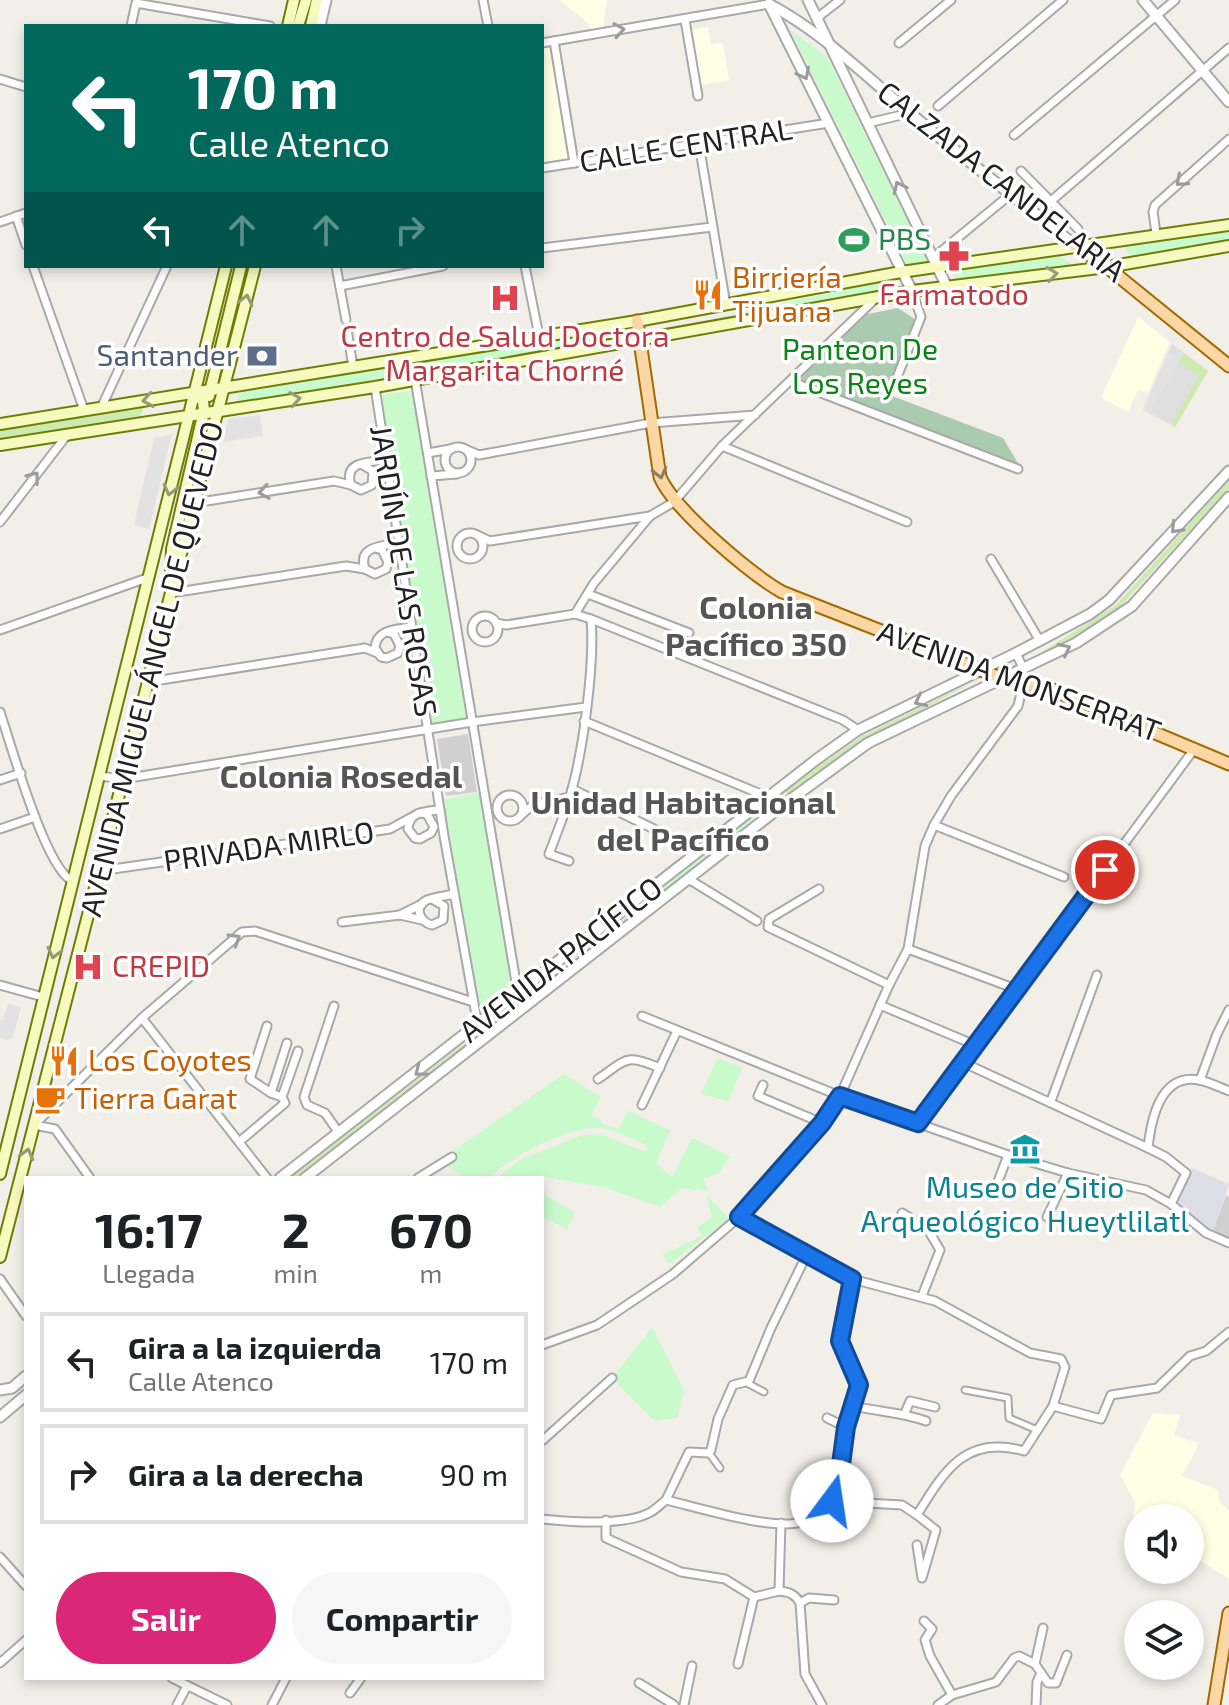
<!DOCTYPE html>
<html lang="es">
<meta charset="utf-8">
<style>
:root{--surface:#fff;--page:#f6f6f6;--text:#202124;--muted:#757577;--line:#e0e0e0;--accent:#db2777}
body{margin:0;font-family:"Exo 2",sans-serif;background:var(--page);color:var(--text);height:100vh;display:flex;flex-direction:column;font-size:30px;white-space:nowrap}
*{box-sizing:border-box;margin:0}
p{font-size:26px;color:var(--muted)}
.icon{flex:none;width:44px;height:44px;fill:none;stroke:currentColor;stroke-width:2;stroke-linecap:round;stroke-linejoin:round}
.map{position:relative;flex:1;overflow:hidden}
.drawer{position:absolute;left:24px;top:1176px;width:520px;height:504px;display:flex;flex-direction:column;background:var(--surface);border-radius:0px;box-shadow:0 4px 12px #0003}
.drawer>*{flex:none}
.hud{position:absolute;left:24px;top:24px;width:520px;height:244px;border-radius:0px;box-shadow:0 4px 12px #0003;background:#00695c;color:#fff;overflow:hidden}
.tools{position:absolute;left:1124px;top:1504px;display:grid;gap:16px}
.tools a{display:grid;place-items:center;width:80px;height:80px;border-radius:50%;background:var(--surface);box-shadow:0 4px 12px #0003;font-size:40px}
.pin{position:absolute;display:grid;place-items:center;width:68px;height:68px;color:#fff;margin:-34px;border:4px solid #fff;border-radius:50%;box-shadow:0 2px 8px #0007}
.me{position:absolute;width:88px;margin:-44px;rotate:14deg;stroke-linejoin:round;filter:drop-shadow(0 0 6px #0008)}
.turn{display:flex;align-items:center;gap:28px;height:168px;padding:0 32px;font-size:36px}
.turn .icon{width:104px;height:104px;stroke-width:2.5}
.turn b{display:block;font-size:56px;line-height:68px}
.lanes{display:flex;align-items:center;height:76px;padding:0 32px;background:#0003;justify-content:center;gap:40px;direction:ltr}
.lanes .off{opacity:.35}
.eta{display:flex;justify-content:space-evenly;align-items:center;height:136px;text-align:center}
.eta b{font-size:48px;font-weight:700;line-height:56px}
.cta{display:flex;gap:16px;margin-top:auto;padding:16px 32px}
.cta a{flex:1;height:92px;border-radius:48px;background:var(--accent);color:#fff;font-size:32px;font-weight:700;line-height:92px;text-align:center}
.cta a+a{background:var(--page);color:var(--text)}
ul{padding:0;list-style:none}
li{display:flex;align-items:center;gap:24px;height:100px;margin:0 16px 12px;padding:0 16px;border:4px solid var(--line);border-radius:0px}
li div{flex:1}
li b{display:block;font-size:30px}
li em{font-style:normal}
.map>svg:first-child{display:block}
.residential{fill:#e0dfdf}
.education{fill:#ffffe5}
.religious{fill:#d0d0d0}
.grass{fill:#cdebb0}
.cemetery{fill:#aacbaf}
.park{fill:#c8facc}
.parking{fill:#e2e2e2}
.plaza{fill:#dddde8}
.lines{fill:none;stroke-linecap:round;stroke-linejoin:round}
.pedestrian-casing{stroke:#a9a9a9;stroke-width:9}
.minor-casing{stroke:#a9a9a9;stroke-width:11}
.tertiary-casing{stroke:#a9a9a9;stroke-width:13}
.secondary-casing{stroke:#707d05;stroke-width:14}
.primary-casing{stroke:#a06b00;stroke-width:15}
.pedestrian{stroke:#fff;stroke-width:5}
.minor{stroke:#fff;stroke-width:7}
.tertiary{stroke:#fff;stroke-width:9}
.secondary{stroke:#f7fabf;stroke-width:10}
.primary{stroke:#fcd6a4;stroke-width:11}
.oneway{stroke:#9c9c9c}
.oneway2{stroke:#979978}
.oneway3{stroke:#8f7c63}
.route-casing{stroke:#114b97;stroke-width:20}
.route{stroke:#1a73e8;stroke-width:14}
.labels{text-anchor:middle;stroke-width:7;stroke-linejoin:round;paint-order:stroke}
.street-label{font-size:30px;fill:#222;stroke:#fff}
.leisure-label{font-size:30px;fill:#27864d;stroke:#fff;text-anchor:start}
.food-label{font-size:30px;fill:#c56008;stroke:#fff;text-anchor:start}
.health-label{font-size:30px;fill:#be3a42;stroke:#fff}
.park-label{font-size:30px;fill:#0c8416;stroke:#fff}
.service-label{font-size:30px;fill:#4e5e75;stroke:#fff;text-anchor:end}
.culture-label{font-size:30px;fill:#0d838f;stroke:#fff}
.neighbourhood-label{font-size:32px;font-weight:bold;fill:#555;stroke:#fff}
</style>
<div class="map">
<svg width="1229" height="1705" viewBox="0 0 1229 1705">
<rect width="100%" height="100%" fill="#f2efe9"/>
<polygon class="residential" points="1172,344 1208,371 1175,427 1143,410"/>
<g class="education">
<polygon points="559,0 607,0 603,29 591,32 589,24"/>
<polygon points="708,27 711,44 723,43 729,80 700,85 691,30"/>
<polygon points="553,41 573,162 542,168 542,43"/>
<polygon points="1138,317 1170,342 1148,393 1138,390 1128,412 1101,398"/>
<polygon points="1153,1413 1180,1415 1174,1436 1199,1443 1182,1476 1218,1490 1219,1501 1229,1511 1229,1579 1190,1554 1190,1518 1138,1518 1138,1521 1133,1517 1135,1502 1120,1475"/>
</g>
<g class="religious">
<polygon points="468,734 477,792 446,796 437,739"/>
<polygon points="1226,1195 1229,1197 1229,1241 1212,1233"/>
</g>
<g class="grass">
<polygon points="1184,353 1208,371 1175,427 1171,425 1199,376 1178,363"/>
<polygon points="144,407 141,416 0,440 0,430"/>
<polygon points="1229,480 1229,488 1119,608 1075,638 1037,655 1116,605"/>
<polygon points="979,679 864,741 788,795 784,790 862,736"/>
<polygon points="473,1037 475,1039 296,1178 289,1178"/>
</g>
<polygon class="cemetery" points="898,308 916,320 887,394 1003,438 1019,465 795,381 863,315"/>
<g class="park">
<polygon points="791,31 827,57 929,264 909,268"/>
<polygon points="1229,227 1229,241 1131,257 1123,245"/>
<polygon points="1057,254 1074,266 958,282 952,270"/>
<polygon points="890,280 893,289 709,319"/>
<polygon points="630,326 632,337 235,404 239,393"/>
<polygon points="412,390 425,451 470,718 428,724 381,395"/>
<polygon points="481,792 515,986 480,1016 440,800"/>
<polygon points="773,800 762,816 536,992 526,996"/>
<polygon points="718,1058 742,1068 728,1101 701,1094"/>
<path d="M564 1074 601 1097 591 1115 600 1119 602 1124 619 1129 628 1111 670 1130 656 1163 672 1177 692 1138 730 1156 719 1173 703 1179 709 1191 682 1188 660 1207 604 1187 531 1175 525 1178H498L519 1160 582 1135 600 1134 644 1151 647 1149 646 1145C631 1139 613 1129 598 1128 568 1127 509 1157 489 1178H467L444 1165 453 1154 434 1164Z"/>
<polygon points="542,1193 575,1213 567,1229 542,1217"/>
<polygon points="706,1194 729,1219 669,1264 662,1255 702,1236 698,1227 712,1217"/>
<polygon points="652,1328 684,1390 677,1418 655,1421 614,1380 614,1375"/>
</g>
<g class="parking">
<polygon points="1178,349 1184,353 1151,411 1173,424 1171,425 1143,410 1168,352 1175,355"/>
<polygon points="260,415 263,436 223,442 228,419"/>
<polygon points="172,434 149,529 134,525 154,438"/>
<polygon points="8,1004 21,1007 13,1038 6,1040 0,1038 0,1019 3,1020"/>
</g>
<polygon class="plaza" points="1191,1168 1229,1184 1212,1233 1174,1205"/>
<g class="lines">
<g class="pedestrian-casing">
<g id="pedestrian">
<polyline points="747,1383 764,1392"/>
<polyline points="965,1390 1008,1398 1009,1418 1037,1430"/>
<polyline points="709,1453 720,1468"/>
</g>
</g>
<g class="minor-casing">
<g id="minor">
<polyline points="483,0 488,26"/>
<polyline points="817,18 840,0"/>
<polyline points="685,20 698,96"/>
<polyline points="131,26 136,3 270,26"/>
<polyline points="554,41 574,163"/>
<polyline points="542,43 769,4"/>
<polyline points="899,43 951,0"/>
<polyline points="0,79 26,87"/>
<polyline points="938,106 1063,0"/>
<polyline points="868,123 910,113"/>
<polyline points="1014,135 1175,0"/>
<polyline points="699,144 726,305"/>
<polyline points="542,168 829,123"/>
<polyline points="1021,171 1078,229"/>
<polyline points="1051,201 1229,48"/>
<polyline points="16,216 26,245"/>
<polyline points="0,222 26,213"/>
<polyline points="1156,233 1153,212 1155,205 1229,139"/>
<polyline points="542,248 712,227"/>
<polyline points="933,258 1011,194"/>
<polyline points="33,266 84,410"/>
<polyline points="336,266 346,320"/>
<polyline points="525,266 539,336"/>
<polyline points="340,286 443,266"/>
<polyline points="347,329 353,367"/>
<polyline points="415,379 518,994 527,1006"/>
<polyline points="790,381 1018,469"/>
<polyline points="894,385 921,317 912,291"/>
<polyline points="375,387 444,836 478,1026 487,1037"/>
<polyline points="101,408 167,266"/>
<polyline points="722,446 907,522"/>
<circle cx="458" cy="460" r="13"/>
<polyline points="465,449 479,455 651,423 755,415"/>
<polyline points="428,453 450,449"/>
<path d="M361 464 373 471 372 485 361 490 351 485C343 461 369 462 386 460"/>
<polyline points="431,476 457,474"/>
<polyline points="194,503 334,481 351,485"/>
<polyline points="0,522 67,435"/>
<circle cx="470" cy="546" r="13"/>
<polyline points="477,535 490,541 650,516"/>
<path d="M375 548 382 550 388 562 386 569 375 574 365 569C357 546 382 546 399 543"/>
<polyline points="991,559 1040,641"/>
<polyline points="171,593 346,566 365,569"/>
<polyline points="588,594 689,633"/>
<polyline points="575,614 594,583 650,516 674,502 722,446 875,299"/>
<circle cx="485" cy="629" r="13"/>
<polyline points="591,619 843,720 858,730"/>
<path d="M496 623 506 625 575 614 591 619C595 663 583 753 570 796 564 816 556 835 549 854L569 861"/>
<polyline points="0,630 147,578"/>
<path d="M387 632 394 634 400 646 398 653 387 658 381 657 375 648C376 629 396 630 411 627"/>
<polyline points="148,682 365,648 377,653"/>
<path d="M0 712C11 745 45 866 71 880"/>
<polyline points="584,721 768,797"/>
<polyline points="99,776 123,779 472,722 586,707"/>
<polyline points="0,780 21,773"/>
<polyline points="572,789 699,851"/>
<circle cx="510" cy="808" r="13"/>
<path d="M420 813 427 814 434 827 431 833 420 839 415 838 408 829C409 811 426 811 440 810"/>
<polyline points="521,815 533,805 570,797"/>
<polyline points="934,825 1064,877"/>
<polyline points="0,829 35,817"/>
<polyline points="1105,870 1123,880"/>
<polyline points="99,871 390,829 410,818"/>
<polyline points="690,880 757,921"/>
<polyline points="819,889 769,919 768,927 889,985"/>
<path d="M432 899 444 906 443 920 432 925C420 922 413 907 427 900 435 897 446 896 454 894"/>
<polyline points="400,915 422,904"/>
<polyline points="342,922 400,915 422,920"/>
<polyline points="908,949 1016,989"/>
<polyline points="0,985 43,997"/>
<polyline points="880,1005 975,1045"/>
<polyline points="334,1006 304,1097 307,1105 325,1113 339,1133"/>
<polyline points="642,1016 840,1096 1008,1155 1068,1173 1146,1190 1171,1204 1206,1233 1229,1243"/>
<polyline points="142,1018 267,1178"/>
<polyline points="962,1062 1148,1148 1166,1157 1186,1173 1171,1204"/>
<path d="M598 1079C627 1059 626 1053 660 1068"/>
<polyline points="1200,1080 1217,1034 1229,1010"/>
<polyline points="763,1085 758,1096 822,1123"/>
<polyline points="271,1093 287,1043"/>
<polyline points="282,1097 298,1051"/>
<polyline points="1051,1101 1097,975"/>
<polyline points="642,1105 677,1031"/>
<polyline points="36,1123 142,1018 242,932 255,931 473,1002"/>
<polyline points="918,1123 1195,748"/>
<polyline points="34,1125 55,1129 90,1178"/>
<polyline points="239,1142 285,1103 282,1097 271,1093 250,1079 267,1026"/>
<path d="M1148 1148C1151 1120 1160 1073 1199 1080 1209 1082 1219 1087 1229 1091"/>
<polyline points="418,1178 452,1157"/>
<polyline points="993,1195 1008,1155"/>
<polyline points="902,1213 927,1228 940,1250 922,1296"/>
<polyline points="739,1217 852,1279 935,1301 1030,1353 1061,1359 1065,1367 1053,1406"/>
<polyline points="1047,1217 1068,1173"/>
<polyline points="0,1279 26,1316"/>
<polyline points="542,1345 597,1325 673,1274 739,1217 822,1123 840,1096 889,985 908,949 925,846 934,825 951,796 1018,706 1023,684 1023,668 1016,653"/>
<path d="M854 1406C879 1412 902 1412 926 1421"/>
<polyline points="905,1413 910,1401 935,1407"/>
<polyline points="827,1418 846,1427"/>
<polyline points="542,1441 612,1378"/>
<polyline points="666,1500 689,1452 709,1453 711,1450 718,1419 733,1385 749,1381 771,1328 807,1254"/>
<polyline points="832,1501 840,1472 846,1427 859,1385 840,1341 852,1279"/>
<path d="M542 1519C570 1522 626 1526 651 1512 656 1509 661 1504 666 1500 696 1507 773 1531 801 1522 813 1518 822 1509 832 1501L902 1505 917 1515C944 1471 966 1434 1024 1451L1053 1406 1101 1419 1111 1395 1157 1388 1190 1356 1206 1351 1229 1332"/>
<polyline points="606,1520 606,1538 681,1572 725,1579 754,1597 779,1591"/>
<path d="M781 1523 779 1591C789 1592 795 1594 800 1603L805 1674 822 1705"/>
<polyline points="917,1545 922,1578 936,1530 917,1515"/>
<polyline points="0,1557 26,1586"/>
<polyline points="800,1603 809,1598 834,1600"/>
<polyline points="924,1621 932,1629 925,1640 930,1656 952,1695"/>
<polyline points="0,1663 26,1640"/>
<polyline points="738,1664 754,1597"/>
<polyline points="1035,1664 1043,1628"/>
<polyline points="172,1678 227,1705"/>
<polyline points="639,1683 674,1705"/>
<polyline points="350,1693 361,1678"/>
<polyline points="177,1705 187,1686"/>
<polyline points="272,1705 286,1678"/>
<polyline points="684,1705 692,1666"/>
<polyline points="938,1705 952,1695 996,1682 1014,1658 1019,1656 1035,1664 1048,1683 1056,1683 1067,1655"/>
<polyline points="1036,1705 1037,1682 1041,1673"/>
</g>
</g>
<g class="tertiary-casing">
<g id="tertiary">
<polyline points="808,0 947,287"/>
<polyline points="1143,0 1229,102"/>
<path d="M769 4C822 32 863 74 909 112 963 158 1020 201 1076 246"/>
<polyline points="769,4 912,291"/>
<polyline points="320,26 326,0"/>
<polyline points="280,1178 817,759 858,730 1016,653 1090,614 1109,600 1229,471"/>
<polyline points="305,1178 783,805 868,743 1076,643 1132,606 1229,497"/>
<polyline points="0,1390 12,1388 26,1376"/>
<polyline points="0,1417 26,1395"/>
</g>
</g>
<g class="secondary-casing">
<g id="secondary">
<polyline points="288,26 294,0"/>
<polyline points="298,26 306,0"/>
<polyline points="311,26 317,0"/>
<polyline points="209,396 241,266"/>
<polyline points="0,424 637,321 901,272 1229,225"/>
<polyline points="0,445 375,387 912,291 1107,267 1229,246"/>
<polyline points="171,578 172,549 204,411 203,401 194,392"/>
<polyline points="0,1174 226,266"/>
<polyline points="0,1257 255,266"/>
</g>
</g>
<g class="primary-casing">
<g id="primary">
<polyline points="1076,246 1107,267 1229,366"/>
<path d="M637 321 660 477C674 510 751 574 782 592L1001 678 1053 690 1229 764"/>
<polyline points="1214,1705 1229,1613"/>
</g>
</g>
<use href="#pedestrian" class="pedestrian"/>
<use href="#minor" class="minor"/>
<use href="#tertiary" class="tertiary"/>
<use href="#secondary" class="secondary"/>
<use href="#primary" class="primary"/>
</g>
<defs><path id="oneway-chevron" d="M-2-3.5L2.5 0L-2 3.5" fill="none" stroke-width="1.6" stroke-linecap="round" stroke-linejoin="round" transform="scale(2)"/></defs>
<g class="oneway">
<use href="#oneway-chevron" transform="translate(619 30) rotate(-9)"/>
<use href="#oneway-chevron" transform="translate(804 74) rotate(63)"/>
<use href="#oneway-chevron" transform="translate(1181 181) rotate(139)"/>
<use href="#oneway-chevron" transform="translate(899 187) rotate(-115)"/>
<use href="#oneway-chevron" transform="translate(34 477) rotate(-52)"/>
<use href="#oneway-chevron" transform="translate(264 492) rotate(171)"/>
<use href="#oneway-chevron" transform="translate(1176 528) rotate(133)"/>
<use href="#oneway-chevron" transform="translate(1065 649) rotate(-27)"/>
<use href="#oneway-chevron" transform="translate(920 701) rotate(154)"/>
<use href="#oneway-chevron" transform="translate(235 939) rotate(-32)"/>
<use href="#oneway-chevron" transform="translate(420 1071) rotate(142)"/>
</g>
<g class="oneway2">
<use href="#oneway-chevron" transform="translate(1052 274) rotate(-7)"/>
<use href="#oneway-chevron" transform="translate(246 300) rotate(-76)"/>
<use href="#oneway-chevron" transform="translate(295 399) rotate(-9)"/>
<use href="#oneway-chevron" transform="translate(148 400) rotate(171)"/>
<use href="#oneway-chevron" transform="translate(170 490) rotate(104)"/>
<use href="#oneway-chevron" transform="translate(54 953) rotate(104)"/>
<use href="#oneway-chevron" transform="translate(27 1154) rotate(-75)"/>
</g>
<use class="oneway3" href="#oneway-chevron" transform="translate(660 473) rotate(76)"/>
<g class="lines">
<g class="route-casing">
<polyline id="route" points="832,1501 840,1472 846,1427 859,1385 840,1341 852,1279 739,1217 822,1123 840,1096 918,1123 1105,870"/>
</g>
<use href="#route" class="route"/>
</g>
<defs>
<g id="stadium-bare" transform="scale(2.4)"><path d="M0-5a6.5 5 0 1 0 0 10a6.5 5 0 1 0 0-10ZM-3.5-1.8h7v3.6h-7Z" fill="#2e9e5b" stroke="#fff" stroke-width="2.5" paint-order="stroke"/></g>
<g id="pharmacy-bare" transform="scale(2.4)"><path d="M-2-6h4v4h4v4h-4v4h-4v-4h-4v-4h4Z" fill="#e0444e" stroke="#fff" stroke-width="2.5" paint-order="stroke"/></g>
<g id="restaurant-bare" transform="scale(2.4)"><path d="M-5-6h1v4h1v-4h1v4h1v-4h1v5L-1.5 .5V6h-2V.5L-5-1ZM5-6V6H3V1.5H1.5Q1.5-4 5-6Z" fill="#e8710a" stroke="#fff" stroke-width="2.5" paint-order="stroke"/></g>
<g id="hospital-bare" transform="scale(2.4)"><path d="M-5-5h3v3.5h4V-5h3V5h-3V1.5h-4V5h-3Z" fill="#e0444e" stroke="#fff" stroke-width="2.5" paint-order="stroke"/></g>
<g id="bank-bare" transform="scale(2.4)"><path d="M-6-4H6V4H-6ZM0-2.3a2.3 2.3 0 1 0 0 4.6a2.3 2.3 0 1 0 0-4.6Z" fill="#5c6f8a" stroke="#fff" stroke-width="2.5" paint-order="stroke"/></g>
<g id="cafe-bare" transform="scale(2.4)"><path d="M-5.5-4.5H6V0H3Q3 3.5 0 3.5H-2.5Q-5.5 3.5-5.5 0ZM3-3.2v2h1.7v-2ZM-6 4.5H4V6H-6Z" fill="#e8710a" stroke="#fff" stroke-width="2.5" paint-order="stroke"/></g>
<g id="museum-bare" transform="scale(2.4)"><path d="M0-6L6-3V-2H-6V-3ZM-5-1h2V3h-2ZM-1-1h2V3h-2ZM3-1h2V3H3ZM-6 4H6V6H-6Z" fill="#0f9aa8" stroke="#fff" stroke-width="2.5" paint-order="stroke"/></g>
</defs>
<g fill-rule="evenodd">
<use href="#stadium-bare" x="854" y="240"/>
<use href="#pharmacy-bare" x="954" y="256"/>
<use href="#restaurant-bare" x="708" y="295"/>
<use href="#hospital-bare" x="505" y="298"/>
<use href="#bank-bare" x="262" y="356"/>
<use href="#hospital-bare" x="88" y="967"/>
<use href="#restaurant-bare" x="64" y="1061"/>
<use href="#cafe-bare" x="50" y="1099"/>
<use href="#museum-bare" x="1025" y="1149"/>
</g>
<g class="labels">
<g class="street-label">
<text transform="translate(686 146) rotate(-9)" y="10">CALLE CENTRAL</text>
<text transform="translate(1001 182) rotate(38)" y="10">CALZADA CANDELARIA</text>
<text transform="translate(403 571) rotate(81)" y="10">JARDÍN DE LAS ROSAS</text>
<text transform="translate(152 669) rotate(-76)" y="10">AVENIDA MIGUEL ÁNGEL DE QUEVEDO</text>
<text transform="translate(1019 682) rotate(20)" y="10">AVENIDA MONSERRAT</text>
<text transform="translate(269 847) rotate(-8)" y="10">PRIVADA MIRLO</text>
<text transform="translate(561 960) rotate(-38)" y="10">AVENIDA PACÍFICO</text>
</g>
<g class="leisure-label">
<text x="878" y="250">PBS</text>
</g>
<g class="food-label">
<text x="732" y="288">Birriería<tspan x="732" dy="34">Tijuana</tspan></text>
<text x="88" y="1071">Los Coyotes</text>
<text x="74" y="1109">Tierra Garat</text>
</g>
<g class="health-label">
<text x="954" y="305">Farmatodo</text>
<text x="505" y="347">Centro de Salud Doctora<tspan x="505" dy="34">Margarita Chorné</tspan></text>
<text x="112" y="977" text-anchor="start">CREPID</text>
</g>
<g class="park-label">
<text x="860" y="360">Panteon De<tspan x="860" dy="34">Los Reyes</tspan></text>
</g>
<g class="service-label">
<text x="238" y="366">Santander</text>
</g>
<g class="culture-label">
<text x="1025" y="1198">Museo de Sitio<tspan x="1025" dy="34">Arqueológico Hueytlilatl</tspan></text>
</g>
<g class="neighbourhood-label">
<text x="756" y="619">Colonia<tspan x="756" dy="37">Pacífico 350</tspan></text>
<text x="341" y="788">Colonia Rosedal</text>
<text x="683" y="814">Unidad Habitacional<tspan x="683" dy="37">del Pacífico</tspan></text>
</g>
</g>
</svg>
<div class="tools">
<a><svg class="icon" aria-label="sound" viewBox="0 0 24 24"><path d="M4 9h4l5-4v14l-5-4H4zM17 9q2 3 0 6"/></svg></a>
<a><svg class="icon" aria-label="layers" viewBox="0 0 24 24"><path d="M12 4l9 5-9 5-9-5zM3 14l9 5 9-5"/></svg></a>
</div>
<div class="pin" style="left:1105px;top:870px;background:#d93025"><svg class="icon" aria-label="arrive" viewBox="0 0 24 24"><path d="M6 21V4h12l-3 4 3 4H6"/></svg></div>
<svg class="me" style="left:832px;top:1501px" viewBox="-20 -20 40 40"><circle r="19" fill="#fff"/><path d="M0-13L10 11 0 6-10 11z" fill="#1a73e8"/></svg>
<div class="hud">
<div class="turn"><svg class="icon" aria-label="left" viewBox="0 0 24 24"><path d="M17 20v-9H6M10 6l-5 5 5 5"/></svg><div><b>170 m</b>Calle Atenco</div></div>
<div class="lanes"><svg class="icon" aria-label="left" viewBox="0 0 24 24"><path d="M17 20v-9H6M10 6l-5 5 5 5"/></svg><svg class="icon off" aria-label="ahead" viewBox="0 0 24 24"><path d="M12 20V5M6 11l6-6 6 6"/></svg><svg class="icon off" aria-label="ahead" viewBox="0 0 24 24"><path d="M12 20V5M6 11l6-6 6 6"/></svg><svg class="icon off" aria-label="right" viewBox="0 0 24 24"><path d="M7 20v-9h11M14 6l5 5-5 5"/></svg></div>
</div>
<section class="drawer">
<div class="eta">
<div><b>16:17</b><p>Llegada</p></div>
<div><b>2</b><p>min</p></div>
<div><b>670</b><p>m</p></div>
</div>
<ul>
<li><svg class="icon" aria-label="left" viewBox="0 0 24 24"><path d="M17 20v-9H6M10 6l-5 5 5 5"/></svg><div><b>Gira a la izquierda</b><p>Calle Atenco</p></div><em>170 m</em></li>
<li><svg class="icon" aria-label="right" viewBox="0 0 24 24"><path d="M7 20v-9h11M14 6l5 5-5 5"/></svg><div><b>Gira a la derecha</b></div><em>90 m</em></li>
</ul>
<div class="cta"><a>Salir</a><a>Compartir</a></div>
</section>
</div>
